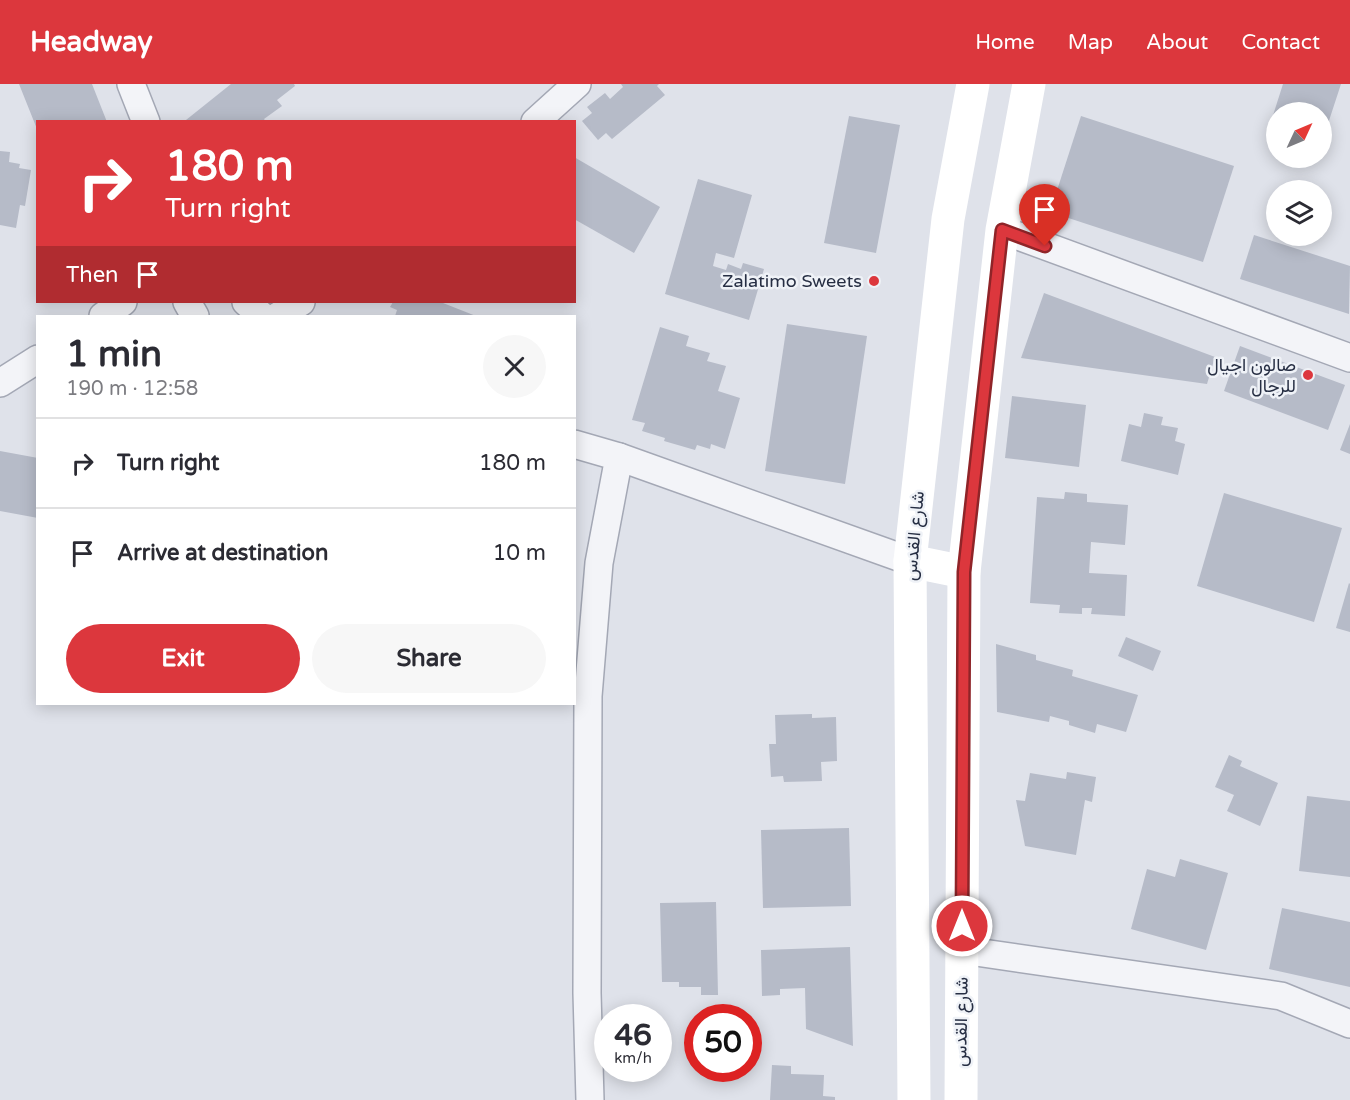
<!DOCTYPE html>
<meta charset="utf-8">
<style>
:root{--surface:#fff;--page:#f7f7f7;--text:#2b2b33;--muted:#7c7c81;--line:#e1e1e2;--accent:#dc373d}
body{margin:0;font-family:"Varela Round",Vazirmatn,sans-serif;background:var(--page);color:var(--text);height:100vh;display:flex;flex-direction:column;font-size:22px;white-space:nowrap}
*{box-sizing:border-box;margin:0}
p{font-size:20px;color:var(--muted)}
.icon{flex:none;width:33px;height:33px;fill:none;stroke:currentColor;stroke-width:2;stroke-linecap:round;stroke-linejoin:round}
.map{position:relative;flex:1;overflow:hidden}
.sheet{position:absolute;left:36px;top:231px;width:540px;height:390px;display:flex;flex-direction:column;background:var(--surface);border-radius:0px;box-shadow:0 3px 15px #0003}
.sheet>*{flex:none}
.hud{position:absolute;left:36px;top:36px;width:540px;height:183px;border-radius:0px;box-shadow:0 3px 15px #0003;background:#dc373d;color:#fff;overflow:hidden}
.needle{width:39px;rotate:46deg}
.tools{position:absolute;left:1266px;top:18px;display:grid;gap:12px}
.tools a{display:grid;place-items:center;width:66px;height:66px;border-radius:50%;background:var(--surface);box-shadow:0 3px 15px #0003;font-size:30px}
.speed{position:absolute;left:594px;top:920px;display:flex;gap:12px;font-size:30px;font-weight:700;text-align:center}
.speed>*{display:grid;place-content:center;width:78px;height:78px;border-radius:50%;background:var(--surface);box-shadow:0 3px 15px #0003;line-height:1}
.speed small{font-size:15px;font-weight:400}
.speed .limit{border:9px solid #d22;background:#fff;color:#111}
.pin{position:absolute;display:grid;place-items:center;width:51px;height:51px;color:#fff;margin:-62px -26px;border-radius:50% 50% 50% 0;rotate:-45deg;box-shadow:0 0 6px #0007}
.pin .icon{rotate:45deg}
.me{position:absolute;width:66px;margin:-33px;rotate:0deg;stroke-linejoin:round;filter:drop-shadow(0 0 4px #0008)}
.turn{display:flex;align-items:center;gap:21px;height:126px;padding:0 30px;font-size:27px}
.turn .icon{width:78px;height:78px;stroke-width:2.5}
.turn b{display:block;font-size:42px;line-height:51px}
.then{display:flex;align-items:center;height:57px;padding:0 30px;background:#0003;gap:12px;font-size:22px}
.round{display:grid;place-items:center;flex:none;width:63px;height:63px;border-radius:32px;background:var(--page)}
.summary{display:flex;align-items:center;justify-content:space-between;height:102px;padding:0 30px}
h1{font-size:36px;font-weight:700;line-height:45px}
.primary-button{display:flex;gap:12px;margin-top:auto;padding:12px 30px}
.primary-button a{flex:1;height:69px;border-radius:36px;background:var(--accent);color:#fff;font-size:24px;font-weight:700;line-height:69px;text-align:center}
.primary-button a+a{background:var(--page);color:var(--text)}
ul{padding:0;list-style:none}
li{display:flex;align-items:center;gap:18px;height:90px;padding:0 30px;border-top:2px solid var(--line)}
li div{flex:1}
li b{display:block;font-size:22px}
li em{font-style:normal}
header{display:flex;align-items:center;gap:36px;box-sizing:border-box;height:84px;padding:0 30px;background:var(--accent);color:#fff}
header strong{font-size:28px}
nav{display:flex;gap:33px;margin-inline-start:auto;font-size:21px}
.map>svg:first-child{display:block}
.building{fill:#b6bbc8}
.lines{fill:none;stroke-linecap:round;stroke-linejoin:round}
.minor-casing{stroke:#a4a8b5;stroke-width:30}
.minor{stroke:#f3f4f8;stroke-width:27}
.secondary{stroke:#fff;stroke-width:33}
.route-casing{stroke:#8f2428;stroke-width:15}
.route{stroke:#dc373d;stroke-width:10}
.poi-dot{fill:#dc373d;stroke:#eff2f7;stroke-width:2}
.labels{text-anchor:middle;stroke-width:5;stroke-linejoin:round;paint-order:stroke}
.poi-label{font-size:18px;fill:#262e43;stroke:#eff2f7;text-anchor:end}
.street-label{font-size:18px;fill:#262e43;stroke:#eff2f7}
</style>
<header>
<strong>Headway</strong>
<nav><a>Home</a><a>Map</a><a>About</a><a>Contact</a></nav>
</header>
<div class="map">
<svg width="1350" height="1016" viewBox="0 0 1350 1016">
<rect width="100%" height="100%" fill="#dfe2ea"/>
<g class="building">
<polygon points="19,0 92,0 107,38 38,38 37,45"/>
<polygon points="231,0 294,0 295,2 277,16 282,22 264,35 266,38 187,38 186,36"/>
<polygon points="621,0 659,0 657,2 665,11 612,55 606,49 598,56 582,37 592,29 587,23 605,9 610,15 623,3"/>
<polygon points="1283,0 1341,0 1322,58 1322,28 1276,28 1276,50 1268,47"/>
<polygon points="849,32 900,41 876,169 824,159"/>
<polygon points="1081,32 1234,82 1203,178 1050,128"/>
<polygon points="0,67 10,68 9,78 20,80 19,84 31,86 25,122 20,121 16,144 0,141"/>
<polygon points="574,73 660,123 634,169 574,135"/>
<polygon points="698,95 752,111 734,174 716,169 713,182 726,186 728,180 741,185 743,179 764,185 749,236 665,210"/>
<polygon points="1254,151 1350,182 1349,230 1240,195"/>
<polygon points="1044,209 1215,273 1207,300 1021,274"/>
<polygon points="393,218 444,218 443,219 476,232 395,232 397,226 390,223"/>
<polygon points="787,240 867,252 845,400 765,387"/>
<polygon points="660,243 689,252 686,262 710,269 707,277 726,282 718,307 740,314 725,365 711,360 710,365 697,361 695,366 664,357 665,354 642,347 645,339 632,336"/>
<polygon points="1240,262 1345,301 1328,346 1224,307"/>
<polygon points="1012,312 1086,321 1079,383 1005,374"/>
<polygon points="1144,329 1163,333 1161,341 1178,344 1175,357 1185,360 1178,391 1121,377 1129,340 1141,343"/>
<polygon points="1350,340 1350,370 1340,366"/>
<polygon points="0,367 38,374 38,434 0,427"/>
<polygon points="1065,408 1087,410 1087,418 1128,421 1125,461 1091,458 1089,489 1127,491 1125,532 1091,530 1092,524 1082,524 1082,530 1059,529 1060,521 1030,519 1037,413 1064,415"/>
<polygon points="1224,409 1342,444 1314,538 1197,502"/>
<polygon points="1349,499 1350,500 1350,548 1336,544"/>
<polygon points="1126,553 1161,567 1153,587 1118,572"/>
<polygon points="996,560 1036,571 1036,576 1073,586 1072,592 1138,611 1126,648 1097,640 1095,649 1069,641 1069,637 1050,632 1049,638 997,628"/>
<polygon points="812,630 812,634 836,633 837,677 821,678 822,697 784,698 783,692 771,693 769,660 776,660 775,631"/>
<polygon points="1229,671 1242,677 1240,682 1278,699 1260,742 1227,727 1234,711 1215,703"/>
<polygon points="1067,688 1096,693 1092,718 1085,716 1076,771 1025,762 1016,716 1025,717 1030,689 1066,695"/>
<polygon points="1307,712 1350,717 1350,793 1299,787"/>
<polygon points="849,744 851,822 763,824 761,746"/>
<polygon points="1180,775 1228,789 1206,866 1131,845 1147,785 1175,793"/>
<polygon points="716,818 718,911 701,911 701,903 679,903 679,898 662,898 660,819"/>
<polygon points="1282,824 1350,838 1350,903 1269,885"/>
<polygon points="850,863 853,962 806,945 805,904 780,905 780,911 762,912 761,866"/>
<polygon points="772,981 791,982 791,990 824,991 823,1012 835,1013 835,1016 770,1016"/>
</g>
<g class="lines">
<g class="minor-casing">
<g id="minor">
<polyline points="131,0 146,38"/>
<polyline points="535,38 577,0"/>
<polyline points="1002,146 1350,274"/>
<polyline points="187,218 195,232"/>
<polyline points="246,218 262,232"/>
<polyline points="103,232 123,218"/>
<polyline points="278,232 301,218"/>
<polyline points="0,299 38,275"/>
<polyline points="574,360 619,373 599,479 588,612 587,909 590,1016"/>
<polyline points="619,373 910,477"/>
<polyline points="962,866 1281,912 1350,940"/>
</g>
</g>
<use href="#minor" class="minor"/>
<g class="secondary">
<polyline points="910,477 964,488"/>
<polyline points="914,1016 910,477 948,135 973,0"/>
<polyline points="961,1016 964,488 1002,146 1029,0"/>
</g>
</g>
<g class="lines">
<g class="route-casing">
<polyline id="route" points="962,842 964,488 1002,146 1045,162"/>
</g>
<use href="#route" class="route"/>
</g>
<g class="poi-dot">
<circle cx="874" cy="197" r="6"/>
<circle cx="1308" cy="291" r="6"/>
</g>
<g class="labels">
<g class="poi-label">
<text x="862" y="203">Zalatimo Sweets</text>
<text x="1296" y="287">صالون اجيال<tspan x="1296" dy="21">للرجال</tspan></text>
</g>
<g class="street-label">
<text transform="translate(914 452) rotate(-85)" y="6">شارع القدس</text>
<text transform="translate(961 938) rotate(-89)" y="6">شارع القدس</text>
</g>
</g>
</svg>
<div class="tools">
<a><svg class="needle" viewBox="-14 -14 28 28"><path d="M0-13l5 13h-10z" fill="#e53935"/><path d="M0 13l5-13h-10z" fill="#7c7c81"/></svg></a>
<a><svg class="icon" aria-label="layers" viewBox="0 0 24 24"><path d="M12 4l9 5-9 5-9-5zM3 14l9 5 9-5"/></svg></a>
</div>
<div class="speed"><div>46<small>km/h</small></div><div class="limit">50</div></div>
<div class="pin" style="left:1045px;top:162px;background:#d93025"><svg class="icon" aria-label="arrive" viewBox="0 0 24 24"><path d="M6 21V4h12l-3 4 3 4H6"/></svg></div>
<svg class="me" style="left:962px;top:842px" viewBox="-20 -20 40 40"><circle r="17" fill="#dc373d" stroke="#fff" stroke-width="3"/><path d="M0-11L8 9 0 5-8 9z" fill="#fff"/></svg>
<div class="hud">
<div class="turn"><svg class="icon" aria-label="right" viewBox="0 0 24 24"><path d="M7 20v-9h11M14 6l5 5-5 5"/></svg><div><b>180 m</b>Turn right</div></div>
<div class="then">Then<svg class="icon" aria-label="arrive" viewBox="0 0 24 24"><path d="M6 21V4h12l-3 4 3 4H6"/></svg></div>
</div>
<section class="sheet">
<div class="summary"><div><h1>1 min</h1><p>190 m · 12:58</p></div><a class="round"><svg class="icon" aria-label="close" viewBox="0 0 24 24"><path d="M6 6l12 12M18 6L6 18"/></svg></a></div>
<ul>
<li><svg class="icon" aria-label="right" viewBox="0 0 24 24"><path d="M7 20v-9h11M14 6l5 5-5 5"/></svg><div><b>Turn right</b></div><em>180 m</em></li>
<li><svg class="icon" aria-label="arrive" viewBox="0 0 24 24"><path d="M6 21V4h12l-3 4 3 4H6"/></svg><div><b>Arrive at destination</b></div><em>10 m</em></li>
</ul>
<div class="primary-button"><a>Exit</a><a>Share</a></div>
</section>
</div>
